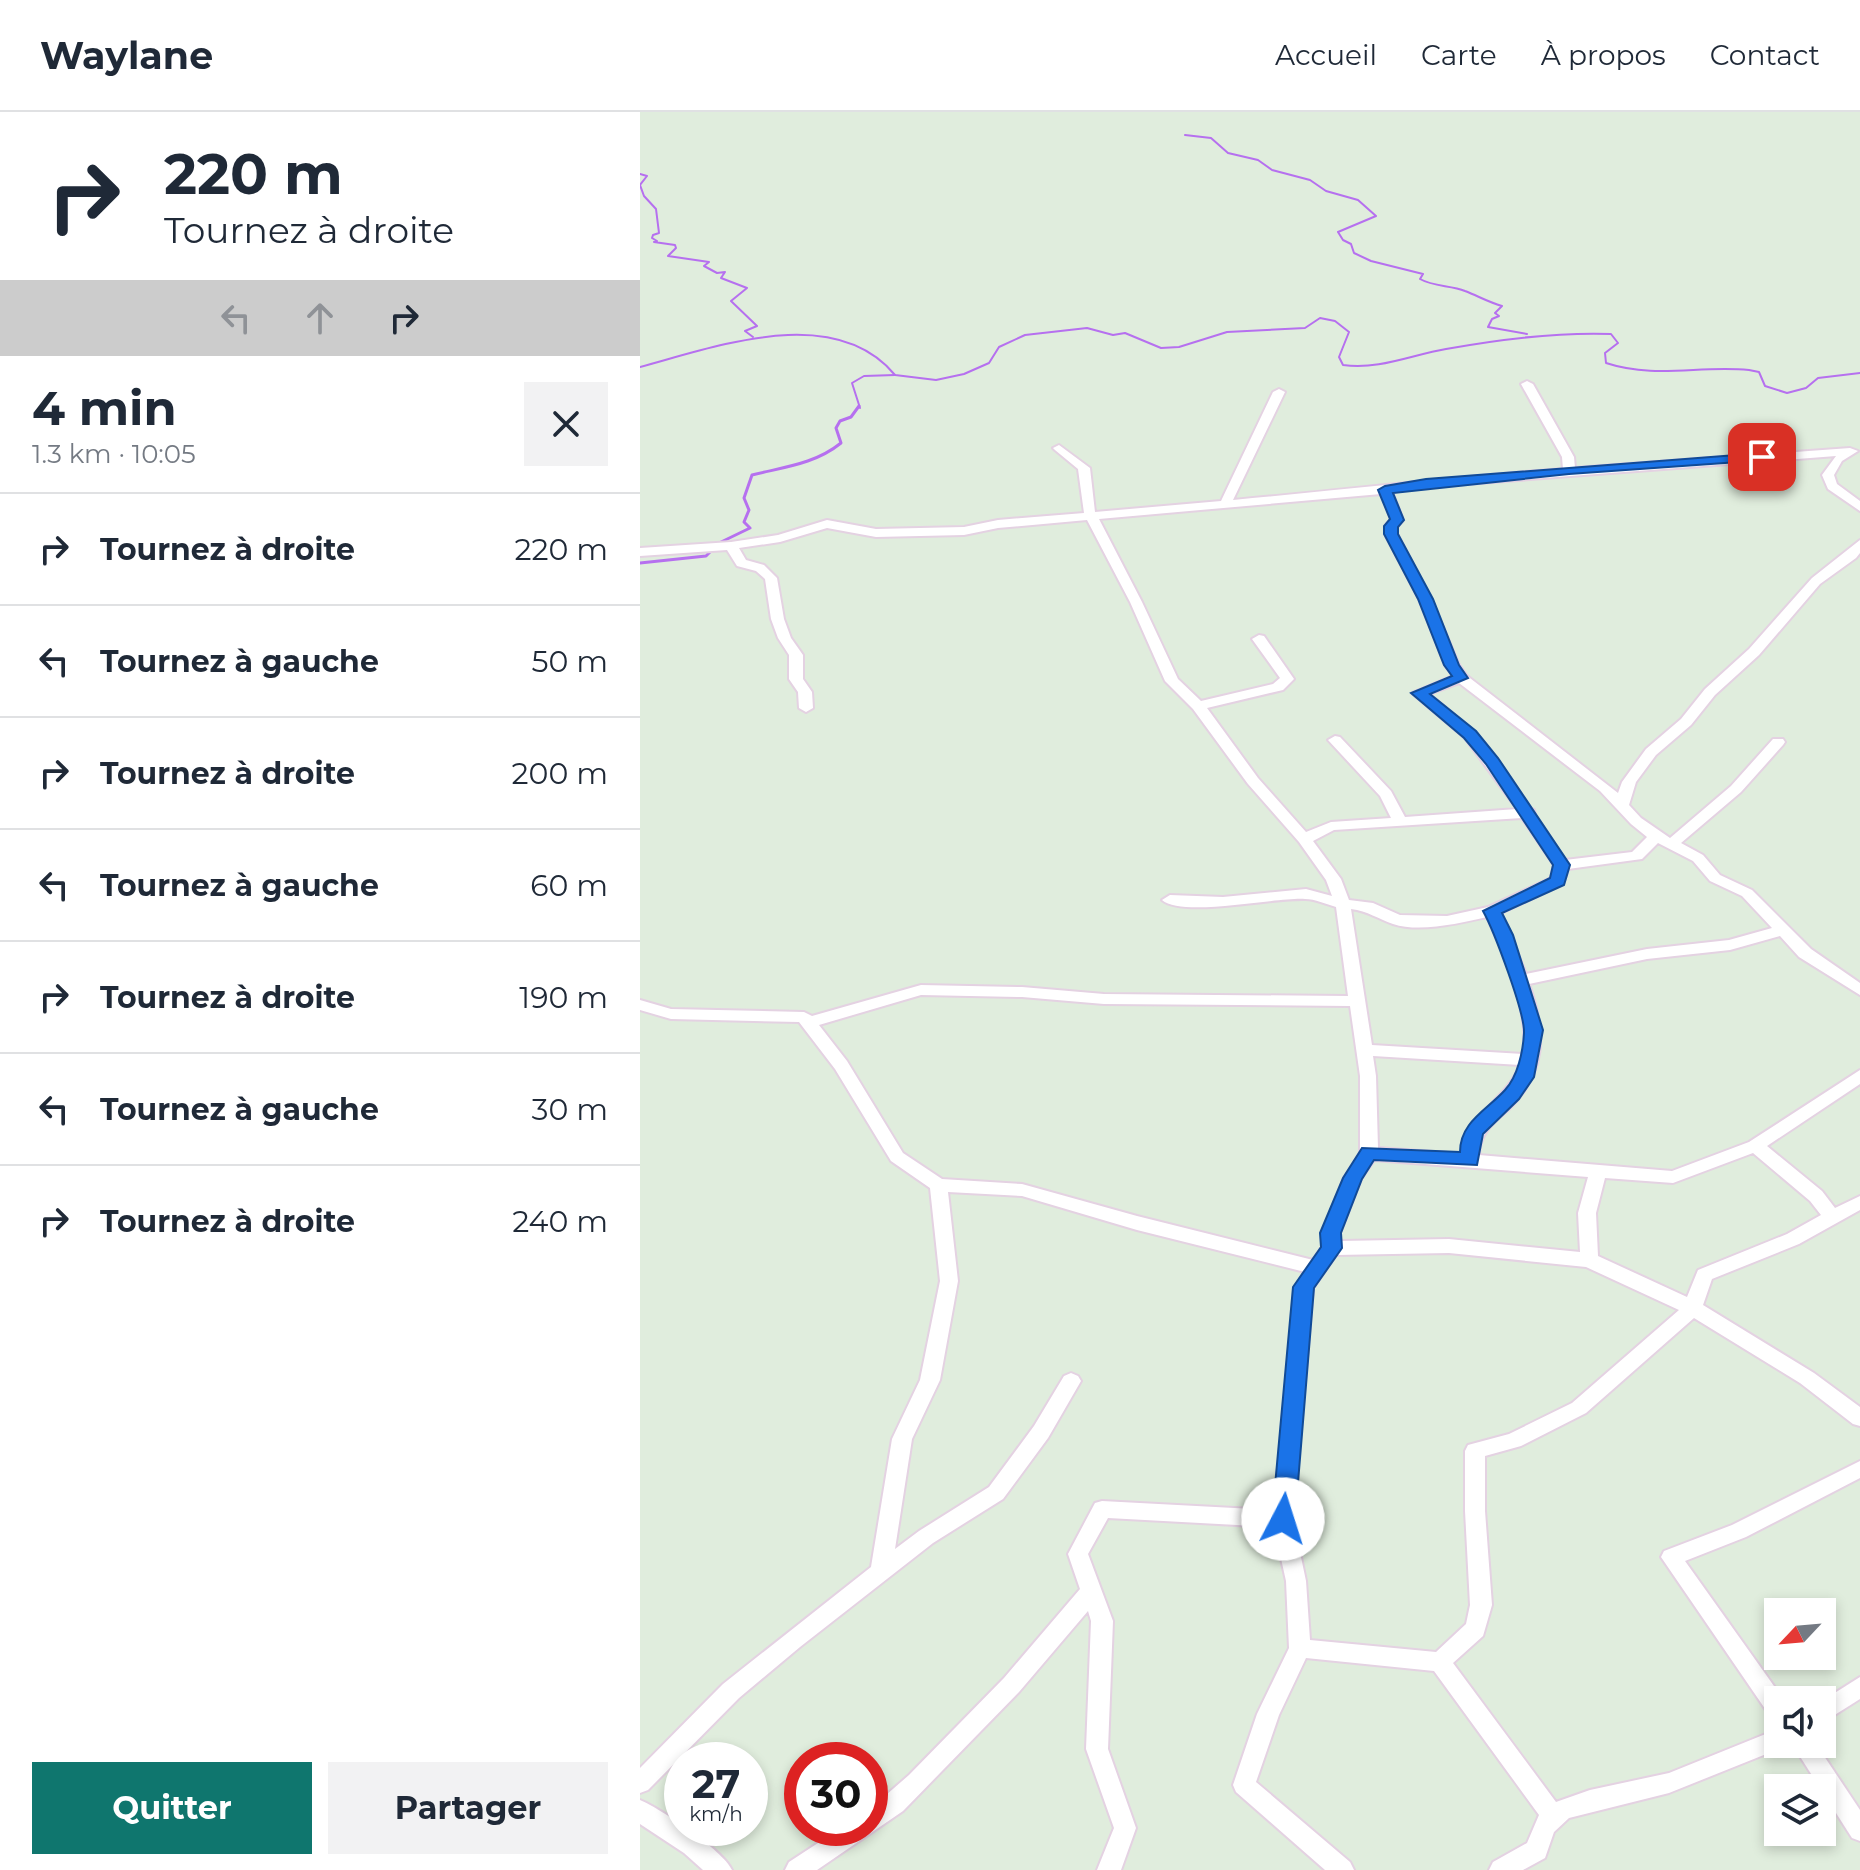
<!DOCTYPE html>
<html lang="fr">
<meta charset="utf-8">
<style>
:root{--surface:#fff;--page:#f2f2f3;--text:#1f2937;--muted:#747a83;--line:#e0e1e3;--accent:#0f766e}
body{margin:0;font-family:Montserrat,sans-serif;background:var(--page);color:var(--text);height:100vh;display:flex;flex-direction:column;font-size:30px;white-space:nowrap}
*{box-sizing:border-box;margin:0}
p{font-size:26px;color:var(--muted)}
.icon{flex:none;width:44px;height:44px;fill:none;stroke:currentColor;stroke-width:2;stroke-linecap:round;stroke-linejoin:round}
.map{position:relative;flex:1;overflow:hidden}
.side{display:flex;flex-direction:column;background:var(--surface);width:640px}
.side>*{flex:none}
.guide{background:#fff;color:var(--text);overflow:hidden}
.needle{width:52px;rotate:244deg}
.controls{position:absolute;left:1124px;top:1486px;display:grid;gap:16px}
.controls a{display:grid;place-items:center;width:72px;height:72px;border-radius:0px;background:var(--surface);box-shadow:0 4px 12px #0003;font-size:40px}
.speed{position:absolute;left:24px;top:1630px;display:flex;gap:16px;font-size:40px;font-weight:700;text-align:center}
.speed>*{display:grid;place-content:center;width:104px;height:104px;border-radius:50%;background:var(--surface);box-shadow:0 4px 12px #0003;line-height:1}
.speed small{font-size:20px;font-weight:400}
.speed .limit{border:12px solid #d22;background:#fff;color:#111}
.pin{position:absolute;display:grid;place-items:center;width:68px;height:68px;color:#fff;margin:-34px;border-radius:16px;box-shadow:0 4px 12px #0006}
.me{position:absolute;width:88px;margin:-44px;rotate:5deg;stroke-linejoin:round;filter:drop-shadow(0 0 6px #0008)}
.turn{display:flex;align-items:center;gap:28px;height:168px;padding:0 32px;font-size:36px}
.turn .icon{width:104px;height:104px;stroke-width:2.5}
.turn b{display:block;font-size:56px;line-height:68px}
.lanes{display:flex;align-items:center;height:76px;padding:0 32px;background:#0003;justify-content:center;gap:40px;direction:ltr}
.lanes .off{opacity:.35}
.round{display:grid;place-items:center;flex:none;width:84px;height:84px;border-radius:0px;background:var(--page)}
.head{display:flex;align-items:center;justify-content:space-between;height:136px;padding:0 32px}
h1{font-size:48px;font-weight:700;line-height:60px}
.primary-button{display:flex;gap:16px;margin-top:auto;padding:16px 32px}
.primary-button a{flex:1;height:92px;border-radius:0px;background:var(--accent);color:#fff;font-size:32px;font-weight:700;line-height:92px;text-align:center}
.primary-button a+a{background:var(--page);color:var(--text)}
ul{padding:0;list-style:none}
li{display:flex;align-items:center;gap:24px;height:112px;padding:0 32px;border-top:2px solid var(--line)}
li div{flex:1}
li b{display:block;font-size:30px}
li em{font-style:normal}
header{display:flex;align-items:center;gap:48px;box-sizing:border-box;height:112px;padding:0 40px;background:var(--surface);border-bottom:2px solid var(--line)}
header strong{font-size:38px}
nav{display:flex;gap:44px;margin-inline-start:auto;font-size:28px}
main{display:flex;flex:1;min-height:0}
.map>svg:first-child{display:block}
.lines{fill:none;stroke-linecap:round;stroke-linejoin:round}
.stream-far1{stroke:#b670ef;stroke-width:2}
.stream{stroke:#b670ef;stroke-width:3}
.minor-casing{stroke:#e4d2e2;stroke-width:4}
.minor{fill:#fff;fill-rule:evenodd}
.route{fill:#1a73e8;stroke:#114b97;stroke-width:2}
</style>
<header>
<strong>Waylane</strong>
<nav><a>Accueil</a><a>Carte</a><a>À propos</a><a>Contact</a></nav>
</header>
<main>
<section class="side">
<div class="guide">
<div class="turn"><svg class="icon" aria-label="right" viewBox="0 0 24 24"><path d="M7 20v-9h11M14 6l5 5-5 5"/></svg><div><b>220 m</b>Tournez à droite</div></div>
<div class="lanes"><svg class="icon off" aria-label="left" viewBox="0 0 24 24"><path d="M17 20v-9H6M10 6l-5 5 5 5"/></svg><svg class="icon off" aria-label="ahead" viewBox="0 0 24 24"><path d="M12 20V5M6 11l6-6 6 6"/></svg><svg class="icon" aria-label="right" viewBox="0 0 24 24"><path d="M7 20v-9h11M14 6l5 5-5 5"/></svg></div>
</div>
<div class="head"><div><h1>4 min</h1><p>1.3 km · 10:05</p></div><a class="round"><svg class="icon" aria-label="close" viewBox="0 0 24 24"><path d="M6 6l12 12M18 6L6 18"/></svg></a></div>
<ul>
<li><svg class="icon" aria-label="right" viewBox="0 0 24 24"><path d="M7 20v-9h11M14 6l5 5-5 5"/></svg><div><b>Tournez à droite</b></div><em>220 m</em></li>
<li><svg class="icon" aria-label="left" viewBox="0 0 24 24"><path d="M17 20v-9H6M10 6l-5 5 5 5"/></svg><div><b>Tournez à gauche</b></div><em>50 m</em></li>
<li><svg class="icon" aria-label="right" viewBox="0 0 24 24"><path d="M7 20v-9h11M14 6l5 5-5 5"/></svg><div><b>Tournez à droite</b></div><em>200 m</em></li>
<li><svg class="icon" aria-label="left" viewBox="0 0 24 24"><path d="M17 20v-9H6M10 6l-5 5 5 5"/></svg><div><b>Tournez à gauche</b></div><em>60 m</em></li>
<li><svg class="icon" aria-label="right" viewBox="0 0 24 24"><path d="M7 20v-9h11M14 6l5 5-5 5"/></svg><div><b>Tournez à droite</b></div><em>190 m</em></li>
<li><svg class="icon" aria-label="left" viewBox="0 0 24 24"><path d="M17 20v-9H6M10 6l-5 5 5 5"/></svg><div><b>Tournez à gauche</b></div><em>30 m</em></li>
<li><svg class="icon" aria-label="right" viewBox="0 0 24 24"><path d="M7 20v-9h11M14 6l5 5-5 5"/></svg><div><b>Tournez à droite</b></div><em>240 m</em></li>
</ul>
<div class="primary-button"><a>Quitter</a><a>Partager</a></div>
</section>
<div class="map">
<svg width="1220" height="1758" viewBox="0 0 1220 1758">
<rect width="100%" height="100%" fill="#e0eddd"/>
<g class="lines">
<g class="stream-far1">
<path d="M545 23 571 26 588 41 618 48 632 58 670 68 686 79 718 88 736 104 698 120 703 128 711 132 714 141 731 149 783 162 780 167C794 175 811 173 825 179 838 184 848 190 862 194L855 201 859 204 852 207 848 215 887 222"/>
<polyline points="0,62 7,64 0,73"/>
<polyline points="0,73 4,84 16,97 19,121 13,123 12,126 17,129 14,130 35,133 36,136 28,144 69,150 64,154 77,161 85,160 81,166 107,176 91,189 117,214 105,219 113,225"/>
<path d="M0 255C75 235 194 190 255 263L296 268 324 262 349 251 359 235 385 223 447 216 473 223 485 221 521 236 539 235 587 220 665 216 680 206 695 209 709 220 699 245 703 253C739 258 771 243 806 237 861 227 915 220 971 222L978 231 965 241 966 251C1015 267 1060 253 1109 258L1119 260 1125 274 1147 281 1166 276 1178 266 1220 261"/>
<polyline points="220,296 212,271 224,264 255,263"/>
</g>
<path class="stream" d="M0 451 66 444 79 431 110 416 104 410 109 398 104 386 112 363C144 355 175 352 201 331L196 316 200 309 211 305 219 294"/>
<g class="minor-casing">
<g id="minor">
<path d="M887 269 893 272 934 345 935 356 1210 336 1218 339 1202 349 1194 363 1197 372 1220 389V399L1188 377 1182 363 1196 344 786 375 752 380 763 408 757 415V422L791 487 819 553 826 563 978 681 982 670 1006 637 1041 607 1065 577 1109 537 1172 466 1220 428V441L1216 446 1180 472 1119 543 1075 583 1051 613 1016 643 996 670 989 693 1001 706 1030 726 1091 674 1133 627H1143L1145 630 1143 633 1101 680 1041 731 1063 743 1080 763 1112 778 1171 837 1220 871V883L1159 845 1140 824 1090 838 1007 847 889 872C906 921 907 960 868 998 852 1012 840 1021 839 1043L1032 1059 1109 1030 1220 958V972L1127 1034 1182 1079 1195 1096 1220 1084V1098L1159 1132 1072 1167 1063 1193 1174 1261 1220 1295V1314L1213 1312 1160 1271 1054 1206 946 1301 881 1334 845 1344V1399L852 1493 843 1524 813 1551 916 1690 950 1678 1029 1661 1138 1617V1632H1147L1146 1634 1029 1681 929 1706 914 1720 905 1746 883 1758H849L853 1750 887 1731 899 1703 794 1559 666 1546 639 1603 616 1670 710 1750 714 1758H685L596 1680 593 1673 617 1602 649 1536 646 1469 634 1415 468 1406 448 1442 473 1509 468 1637 496 1716 481 1758H457L474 1716 446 1637 451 1509 448 1499 379 1580 263 1699 177 1758H145L149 1750 201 1716H230V1697L269 1663 364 1566 440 1477 428 1442 455 1391 462 1389 634 1398 655 1175 665 1160 497 1118 382 1084 308 1080 318 1169 300 1268 272 1327 255 1437 279 1419 349 1375 394 1314 424 1264 431 1261 438 1264 441 1269 408 1326 363 1387 293 1431 160 1535 99 1586 8 1678 0 1681V1656L83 1572 231 1455 252 1327 280 1268 300 1169 290 1076 251 1049 195 957 159 910 31 907 0 898V888L31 897 164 900 172 904 281 873 382 875 464 882 708 884 696 795C686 792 675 787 665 787 636 785 543 806 522 788L530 783 583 785 666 777 692 784 686 768 659 730 608 672 553 597 525 569 490 490 447 408 358 416 324 423 236 425 187 416 140 430 99 436 106 448 124 453 137 466 144 507 151 526 163 543V567L172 580 173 596 166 600 159 596 158 580 149 567V543L138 526 131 507 125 467 116 459 97 454 87 438 0 444V436L91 430 138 423 187 408 236 417 324 415 358 408 444 401 438 357 415 338 413 336 419 333 450 356 455 400 581 389 633 280 639 277 645 280 593 388C703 378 813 365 923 357L922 345 881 272ZM741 382 751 407 745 414V422L779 487 805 553 813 564 772 581 825 626 877 697 765 705 751 679 700 625 695 624 688 628 740 684 751 706 691 710 666 720 618 666 567 596 643 578 654 567 624 524 619 523 612 527 640 566 633 572 561 589 538 567 502 490 459 407ZM819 571 960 679 991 712 1007 725 992 740 925 748 895 703 894 698 891 697 857 647 835 620 789 582ZM882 706 914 753 911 766 848 795 807 804 760 803 733 791 709 788 701 767 673 729 694 718ZM1018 731 1053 749 1070 769 1102 784 1132 816 1089 828 1007 837 886 862 861 801 923 772 928 757 1002 747ZM711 797C728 799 738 807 753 812 780 821 820 811 847 805 864 842 891 902 883 942L732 933ZM281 883 382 885 464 892 710 894 720 964V1041L704 1066 682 1121V1135L673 1148 497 1104 382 1072 302 1067 263 1041 207 949 179 913ZM733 944 880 953C867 988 825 1003 822 1042L738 1036 736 964ZM1113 1041 1170 1089 1181 1103 1147 1122 1058 1158 1047 1185 958 1144 956 1101 965 1066 1033 1071ZM734 1048 948 1065 938 1101 940 1140 809 1127 700 1129V1121L721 1067ZM809 1141 946 1155 1039 1198 932 1291 869 1322 828 1333 825 1339V1399L830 1493 826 1512 796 1540 670 1528 666 1469 653 1407 673 1176 696 1143Z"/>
<polygon points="1220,1349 1220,1366 1106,1425 1045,1449 1144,1588 1138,1588 1138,1607 1130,1604 1021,1445 1024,1439 1092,1413"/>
<polygon points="1220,1565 1220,1587 1182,1611 1182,1589"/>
<polygon points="1152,1632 1176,1632 1220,1698 1220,1729 1212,1726"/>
<path d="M0 1688C21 1697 83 1738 92 1758H63L44 1741 0 1712Z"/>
</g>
</g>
<use href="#minor" class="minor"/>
</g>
<path class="route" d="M1122 341 1129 345 1127 348 929 362 753 381 764 408 758 415V422L793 487 819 553 828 566 790 582 836 619 858 646 930 753 924 773 862 801 873 823 903 918 894 965 879 987 843 1022 837 1053 734 1048 722 1067 701 1121 702 1136 674 1176 655 1407 652 1414 643 1416 635 1414 632 1407 653 1175 681 1135 680 1121 703 1066 722 1036 820 1040C820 1010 847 998 865 978 878 964 883 939 884 921 885 901 854 819 843 799L910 766 913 753 846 652 824 626 771 581 812 564 804 553 778 487 744 422V414L750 407 738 378 745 374 786 367Z"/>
</svg>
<div class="controls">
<a><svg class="needle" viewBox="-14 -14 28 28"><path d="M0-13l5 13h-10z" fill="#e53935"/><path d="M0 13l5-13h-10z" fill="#747a83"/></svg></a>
<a><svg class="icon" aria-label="sound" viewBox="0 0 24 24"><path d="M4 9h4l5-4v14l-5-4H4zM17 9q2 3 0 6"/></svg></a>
<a><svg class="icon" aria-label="layers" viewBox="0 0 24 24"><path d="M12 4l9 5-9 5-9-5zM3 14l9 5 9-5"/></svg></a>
</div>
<div class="speed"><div>27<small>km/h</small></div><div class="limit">30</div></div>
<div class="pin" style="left:1122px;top:345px;background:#d93025"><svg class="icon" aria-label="arrive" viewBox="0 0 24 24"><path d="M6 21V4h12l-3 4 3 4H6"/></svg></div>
<svg class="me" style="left:643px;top:1407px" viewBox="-20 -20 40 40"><circle r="19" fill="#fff"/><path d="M0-13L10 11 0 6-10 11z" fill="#1a73e8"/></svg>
</div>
</main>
